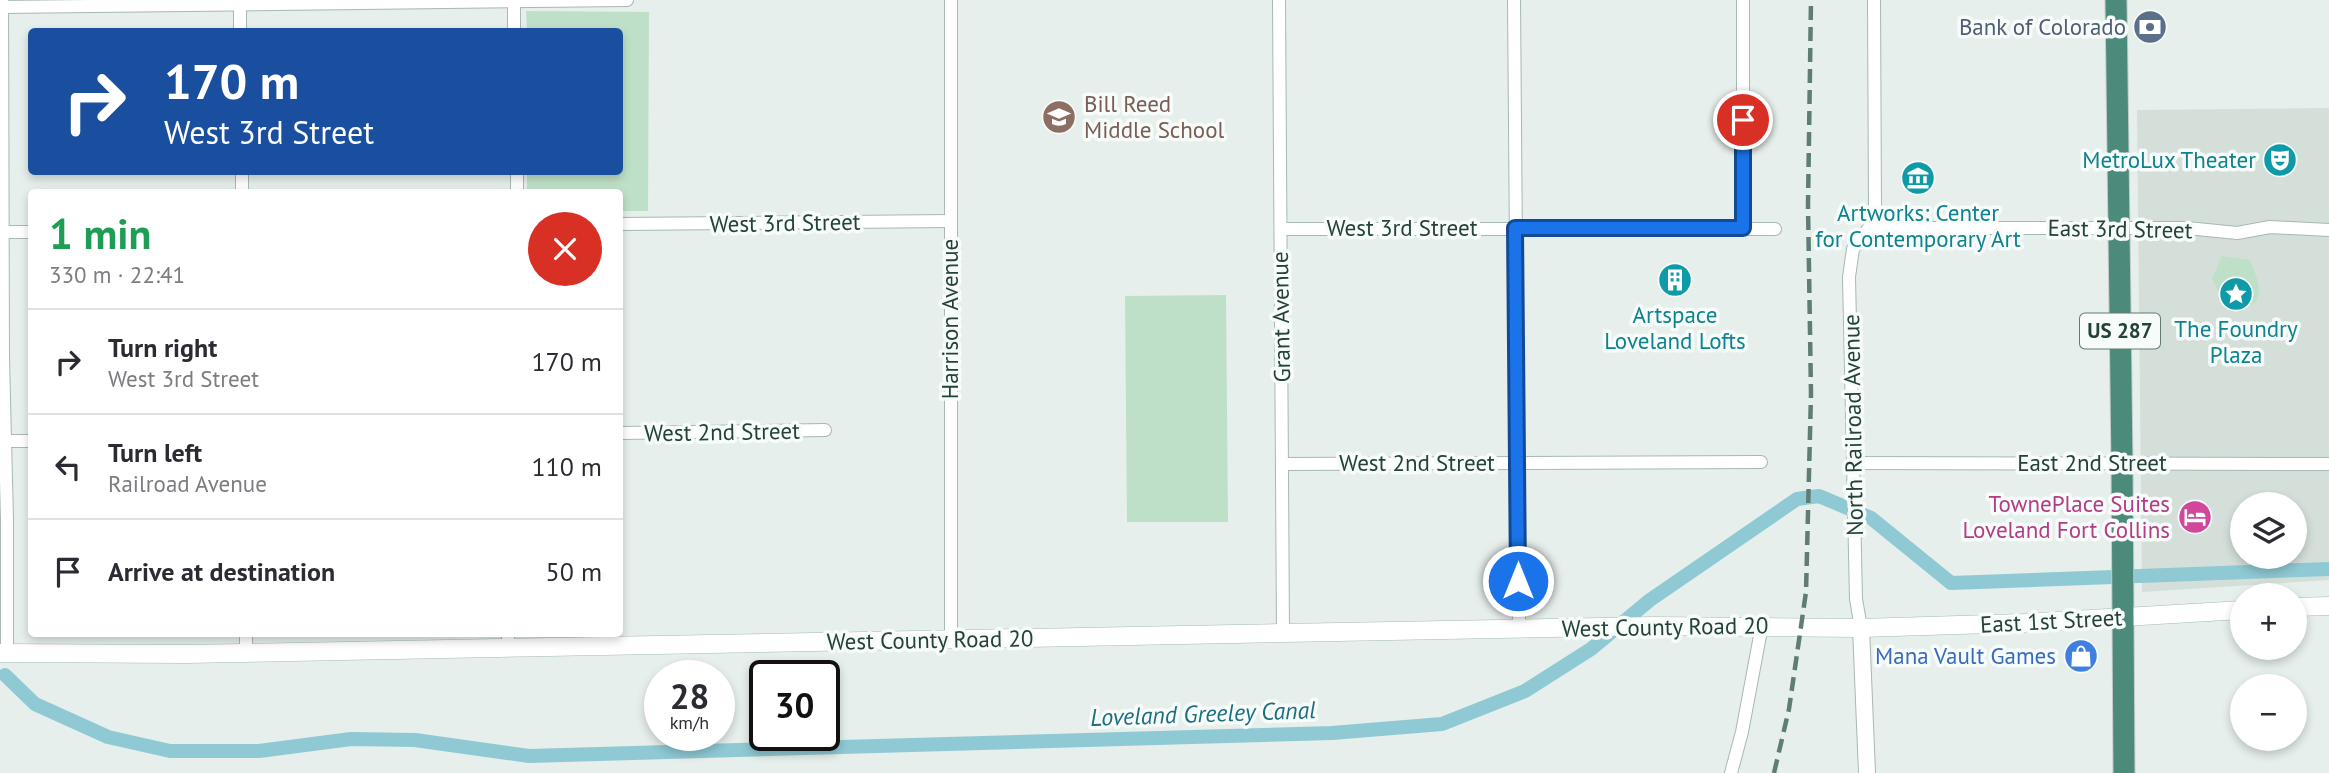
<!DOCTYPE html>
<meta charset="utf-8">
<style>
:root{--surface:#fff;--page:#f2f2f3;--text:#2b2b33;--muted:#7c7c81;--line:#e1e1e2}
body{margin:0;font-family:"PT Sans",sans-serif;background:var(--page);color:var(--text);height:100vh;display:flex;flex-direction:column;font-size:26px;white-space:nowrap}
*{box-sizing:border-box;margin:0}
p{font-size:23px;color:var(--muted)}
.icon{flex:none;width:38px;height:38px;fill:none;stroke:currentColor;stroke-width:2;stroke-linecap:round;stroke-linejoin:round}
.map{position:relative;flex:1;overflow:hidden}
.side{position:absolute;left:28px;top:189px;width:595px;height:448px;display:flex;flex-direction:column;background:var(--surface);border-radius:7px;box-shadow:0 4px 10px #0003}
.side>*{flex:none}
.guide{position:absolute;left:28px;top:28px;width:595px;height:147px;border-radius:7px;box-shadow:0 4px 10px #0003;background:#1a4fa0;color:#fff;overflow:hidden}
.fabs{position:absolute;left:2230px;top:492px;display:grid;gap:14px}
.fabs a{display:grid;place-items:center;width:77px;height:77px;border-radius:50%;background:var(--surface);box-shadow:0 4px 10px #0003;font-size:35px}
.speed{position:absolute;left:644px;top:660px;display:flex;gap:14px;font-size:35px;font-weight:700;text-align:center}
.speed>*{display:grid;place-content:center;width:91px;height:91px;border-radius:50%;background:var(--surface);box-shadow:0 4px 10px #0003;line-height:1}
.speed small{font-size:18px;font-weight:400}
.speed .limit{border:4px solid #111;border-radius:10px;background:#fff;color:#111}
.pin{position:absolute;display:grid;place-items:center;width:60px;height:60px;color:#fff;margin:-30px;border:4px solid #fff;border-radius:50%;box-shadow:0 2px 7px #0007}
.me{position:absolute;width:77px;margin:-38px;rotate:0deg;stroke-linejoin:round;filter:drop-shadow(0 0 5px #0008)}
.turn{display:flex;align-items:center;gap:24px;height:147px;padding:0 21px;font-size:32px}
.turn .icon{width:91px;height:91px;stroke-width:2.5}
.turn b{display:block;font-size:49px;line-height:60px}
.round{display:grid;place-items:center;flex:none;width:74px;height:74px;border-radius:37px;background:var(--page)}
.headline{display:flex;align-items:center;justify-content:space-between;height:119px;padding:0 21px}
h1{font-size:42px;font-weight:700;line-height:52px;color:#1e9e55}
ul{padding:0;list-style:none}
li{display:flex;align-items:center;gap:21px;height:105px;padding:0 21px;border-top:2px solid var(--line)}
li div{flex:1}
li b{display:block;font-size:26px}
li em{font-style:normal}
.map>svg:first-child{display:block}
.built{fill:#d4dfda;fill-rule:evenodd}
.green{fill:#bfe0c8}
.lines{fill:none;stroke-linecap:round;stroke-linejoin:round}
.canal{stroke:#8ec9d4;stroke-width:14}
.minor-casing{stroke:#a8b8b2;stroke-width:14}
.tertiary-casing{stroke:#a8b8b2;stroke-width:18}
.secondary-casing{stroke:#a4bbb3;stroke-width:19}
.trunk-casing{stroke:#c2cac8;stroke-width:23}
.minor{stroke:#fff;stroke-width:12}
.tertiary{stroke:#fff;stroke-width:16}
.secondary{stroke:#fff;stroke-width:18}
.trunk{stroke:#4c8a7c;stroke-width:21}
.rail{stroke:#5f7d75;stroke-width:4.5;stroke-dasharray:14 7;stroke-linecap:butt}
.route-casing{stroke:#114b97;stroke-width:18}
.route{stroke:#1a73e8;stroke-width:12}
.labels{text-anchor:middle;stroke-width:7;stroke-linejoin:round;paint-order:stroke}
.shield{fill:#f7fbf9;stroke:#637a73;stroke-width:2}
.shield-label{font-size:21px;font-weight:bold;fill:#24423a}
.service-label{font-size:23px;fill:#4e5e75;stroke:#f7fbf9;text-anchor:end}
.education-label{font-size:23px;fill:#785e54;stroke:#f7fbf9;text-anchor:start}
.culture-label{font-size:23px;fill:#0d838f;stroke:#f7fbf9}
.street-label{font-size:23px;fill:#24423a;stroke:#f7fbf9}
.hotel-label{font-size:23px;fill:#b23c85;stroke:#f7fbf9;text-anchor:end}
.shop-label{font-size:23px;fill:#366cbe;stroke:#f7fbf9;text-anchor:end}
.water-label{font-size:24px;font-style:italic;fill:#1c6f80;stroke:#f7fbf9}
</style>
<div class="map">
<svg width="2329" height="773" viewBox="0 0 2329 773">
<rect width="100%" height="100%" fill="#e6efeb"/>
<path class="built" d="M2329 108V580L2142 592 2137 110ZM2242 504H2294V556H2242Z"/>
<g class="green">
<polygon points="526,11 649,12 648,211 620,211 620,192 527,192 527,172 620,172 620,32 527,31"/>
<path d="M2222 256 2250 260C2255 274 2265 291 2254 304L2227 308 2212 279Z"/>
<polygon points="1226,295 1228,522 1127,522 1125,296"/>
</g>
<g class="lines">
<polyline class="canal" points="5,675 35,704 108,737 170,751 259,751 351,739 415,740 529,756 1332,733 1442,724 1525,691 1591,649 1650,600 1797,499 1819,496 1871,518 1951,583 2329,569"/>
<g class="minor-casing">
<g id="minor">
<polyline points="2,0 3,358 7,520 7,653"/>
<polyline points="240,0 240,32"/>
<polyline points="514,0 514,32"/>
<polyline points="1279,0 1283,633"/>
<polyline points="1514,0 1519,629"/>
<polyline points="1743,0 1743,228"/>
<polyline points="0,7 627,0"/>
<polyline points="242,172 242,192"/>
<polyline points="517,172 517,192"/>
<polyline points="620,224 950,221"/>
<polyline points="1869,228 2187,228 2237,233 2270,227 2329,230"/>
<polyline points="1281,229 1775,229"/>
<polyline points="4,232 32,232"/>
<polyline points="620,433 825,430"/>
<polyline points="4,441 32,441"/>
<polyline points="1854,463 2329,464"/>
<polyline points="1283,464 1761,462"/>
<polyline points="1861,628 1856,599 1849,277 1853,249 1869,228 1875,208 1874,0"/>
<polyline points="246,634 246,653"/>
<polyline points="508,634 508,648"/>
<polyline points="951,638 951,0"/>
<polyline points="1731,773 1742,732 1762,625"/>
</g>
</g>
<g class="tertiary-casing">
<polyline id="tertiary" points="1861,628 1867,773"/>
</g>
<g class="secondary-casing">
<g id="secondary">
<polyline points="2294,607 2329,606"/>
<polyline points="0,653 186,654 1652,626 1861,628 2023,623 2242,610"/>
</g>
</g>
<g class="trunk-casing">
<polyline id="trunk" points="2116,0 2122,463 2124,773"/>
</g>
<use href="#minor" class="minor"/>
<use href="#tertiary" class="tertiary"/>
<use href="#secondary" class="secondary"/>
<use href="#trunk" class="trunk"/>
<polyline class="rail" points="1774,773 1789,709 1806,592 1811,394 1808,206 1811,0"/>
</g>
<g class="lines">
<g class="route-casing">
<polyline id="route" points="1518,581 1515,228 1743,228 1743,120"/>
</g>
<use href="#route" class="route"/>
</g>
<defs>
<g id="bank-disc" transform="scale(1.75)"><circle r="9.5" fill="#5c6f8a" stroke="#f7fbf9"/><path d="M-6-4H6V4H-6ZM0-2.3a2.3 2.3 0 1 0 0 4.6a2.3 2.3 0 1 0 0-4.6Z" fill="#fff"/></g>
<g id="school-disc" transform="scale(1.75)"><circle r="9.5" fill="#8d6e63" stroke="#f7fbf9"/><path d="M0-5L7-2L0 1L-7-2ZM-4 1L0 2.5L4 1V4Q0 6-4 4Z" fill="#fff"/></g>
<g id="theatre-disc" transform="scale(1.75)"><circle r="9.5" fill="#0f9aa8" stroke="#f7fbf9"/><path d="M-5-5.5Q0-4 5-5.5V0Q5 5 0 6Q-5 5-5 0ZM-3.3-2.5H-1v1.5H-3.3ZM1-2.5H3.3v1.5H1ZM-2.8 1Q0 5.5 2.8 1Z" fill="#fff"/></g>
<g id="museum-disc" transform="scale(1.75)"><circle r="9.5" fill="#0f9aa8" stroke="#f7fbf9"/><path d="M0-6L6-3V-2H-6V-3ZM-5-1h2V3h-2ZM-1-1h2V3h-2ZM3-1h2V3H3ZM-6 4H6V6H-6Z" fill="#fff"/></g>
<g id="building-disc" transform="scale(1.75)"><circle r="9.5" fill="#0f9aa8" stroke="#f7fbf9"/><path d="M-4-6H4V6H1V3H-1V6H-4ZM-2.5-4.3h1.7v1.8h-1.7ZM.8-4.3h1.7v1.8H.8ZM-2.5-1h1.7V.8h-1.7ZM.8-1h1.7V.8H.8Z" fill="#fff"/></g>
<g id="sight-disc" transform="scale(1.75)"><circle r="9.5" fill="#0f9aa8" stroke="#f7fbf9"/><path d="M0-6L1.8-2.2L6-1.7L2.9 1.2L3.7 5.4L0 3.3L-3.7 5.4L-2.9 1.2L-6-1.7L-1.8-2.2Z" fill="#fff"/></g>
<g id="hotel-disc" transform="scale(1.75)"><circle r="9.5" fill="#d1479c" stroke="#f7fbf9"/><path d="M-6-4.5h1.5V1H6V5H4.5V3h-9V5H-6ZM-4 0a1.8 1.8 0 1 1 3.6 0ZM.5 0V-2.5h3Q6-2.5 6 0Z" fill="#fff"/></g>
<g id="shop-disc" transform="scale(1.75)"><circle r="9.5" fill="#3f7fe0" stroke="#f7fbf9"/><path d="M-5-2.5h2.3a2.7 3.5 0 0 1 5.4 0H5L5.5 6h-11ZM-1.5-2.5h3a1.5 2.3 0 0 0-3 0Z" fill="#fff"/></g>
</defs>
<g fill-rule="evenodd">
<use href="#bank-disc" x="2150" y="27"/>
<use href="#school-disc" x="1059" y="117"/>
<use href="#theatre-disc" x="2280" y="160"/>
<use href="#museum-disc" x="1918" y="178"/>
<use href="#building-disc" x="1675" y="280"/>
<use href="#sight-disc" x="2236" y="294"/>
<use href="#hotel-disc" x="2195" y="517"/>
<use href="#shop-disc" x="2081" y="656"/>
</g>
<g class="labels">
<rect class="shield" x="2080" y="313.5" width="80" height="35" rx="5"/>
<g class="shield-label">
<text x="2120" y="338">US 287</text>
</g>
<g class="service-label">
<text x="2126" y="35">Bank of Colorado</text>
</g>
<g class="education-label">
<text x="1084" y="112">Bill Reed<tspan x="1084" dy="26">Middle School</tspan></text>
</g>
<g class="culture-label">
<text x="2256" y="168" text-anchor="end">MetroLux Theater</text>
<text x="1918" y="221">Artworks: Center<tspan x="1918" dy="26">for Contemporary Art</tspan></text>
<text x="1675" y="323">Artspace<tspan x="1675" dy="26">Loveland Lofts</tspan></text>
<text x="2236" y="337">The Foundry<tspan x="2236" dy="26">Plaza</tspan></text>
</g>
<g class="street-label">
<text transform="translate(785 223) rotate(-1)" y="8">West 3rd Street</text>
<text x="1402" y="236">West 3rd Street</text>
<text transform="translate(2120 229) rotate(1)" y="8">East 3rd Street</text>
<text transform="translate(1281 317) rotate(-91)" y="8">Grant Avenue</text>
<text transform="translate(950 319) rotate(-90)" y="8">Harrison Avenue</text>
<text transform="translate(1853 425) rotate(-91)" y="8">North Railroad Avenue</text>
<text transform="translate(722 432) rotate(-1)" y="8">West 2nd Street</text>
<text x="1417" y="471">West 2nd Street</text>
<text x="2092" y="471">East 2nd Street</text>
<text transform="translate(2051 621) rotate(-3)" y="8">East 1st Street</text>
<text transform="translate(1665 627) rotate(-1)" y="8">West County Road 20</text>
<text transform="translate(930 640) rotate(-1)" y="8">West County Road 20</text>
</g>
<g class="hotel-label">
<text x="2170" y="512">TownePlace Suites<tspan x="2170" dy="26">Loveland Fort Collins</tspan></text>
</g>
<g class="shop-label">
<text x="2056" y="664">Mana Vault Games</text>
</g>
<g class="water-label">
<text transform="translate(1203 714) rotate(-2)" y="8">Loveland Greeley Canal</text>
</g>
</g>
</svg>
<div class="fabs">
<a><svg class="icon" aria-label="layers" viewBox="0 0 24 24"><path d="M12 4l9 5-9 5-9-5zM3 14l9 5 9-5"/></svg></a>
<a>+</a>
<a>−</a>
</div>
<div class="speed"><div>28<small>km/h</small></div><div class="limit">30</div></div>
<div class="pin" style="left:1743px;top:120px;background:#d93025"><svg class="icon" aria-label="arrive" viewBox="0 0 24 24"><path d="M6 21V4h12l-3 4 3 4H6"/></svg></div>
<svg class="me" style="left:1518px;top:581px" viewBox="-20 -20 40 40"><circle r="17" fill="#1a73e8" stroke="#fff" stroke-width="3"/><path d="M0-11L8 9 0 5-8 9z" fill="#fff"/></svg>
<div class="guide">
<div class="turn"><svg class="icon" aria-label="right" viewBox="0 0 24 24"><path d="M7 20v-9h11M14 6l5 5-5 5"/></svg><div><b>170 m</b>West 3rd Street</div></div>
</div>
<section class="side">
<div class="headline"><div><h1>1 min</h1><p>330 m · 22:41</p></div><a class="round" style="background:#d93025;color:#fff"><svg class="icon" aria-label="close" viewBox="0 0 24 24"><path d="M6 6l12 12M18 6L6 18"/></svg></a></div>
<ul>
<li><svg class="icon" aria-label="right" viewBox="0 0 24 24"><path d="M7 20v-9h11M14 6l5 5-5 5"/></svg><div><b>Turn right</b><p>West 3rd Street</p></div><em>170 m</em></li>
<li><svg class="icon" aria-label="left" viewBox="0 0 24 24"><path d="M17 20v-9H6M10 6l-5 5 5 5"/></svg><div><b>Turn left</b><p>Railroad Avenue</p></div><em>110 m</em></li>
<li><svg class="icon" aria-label="arrive" viewBox="0 0 24 24"><path d="M6 21V4h12l-3 4 3 4H6"/></svg><div><b>Arrive at destination</b></div><em>50 m</em></li>
</ul>
</section>
</div>
